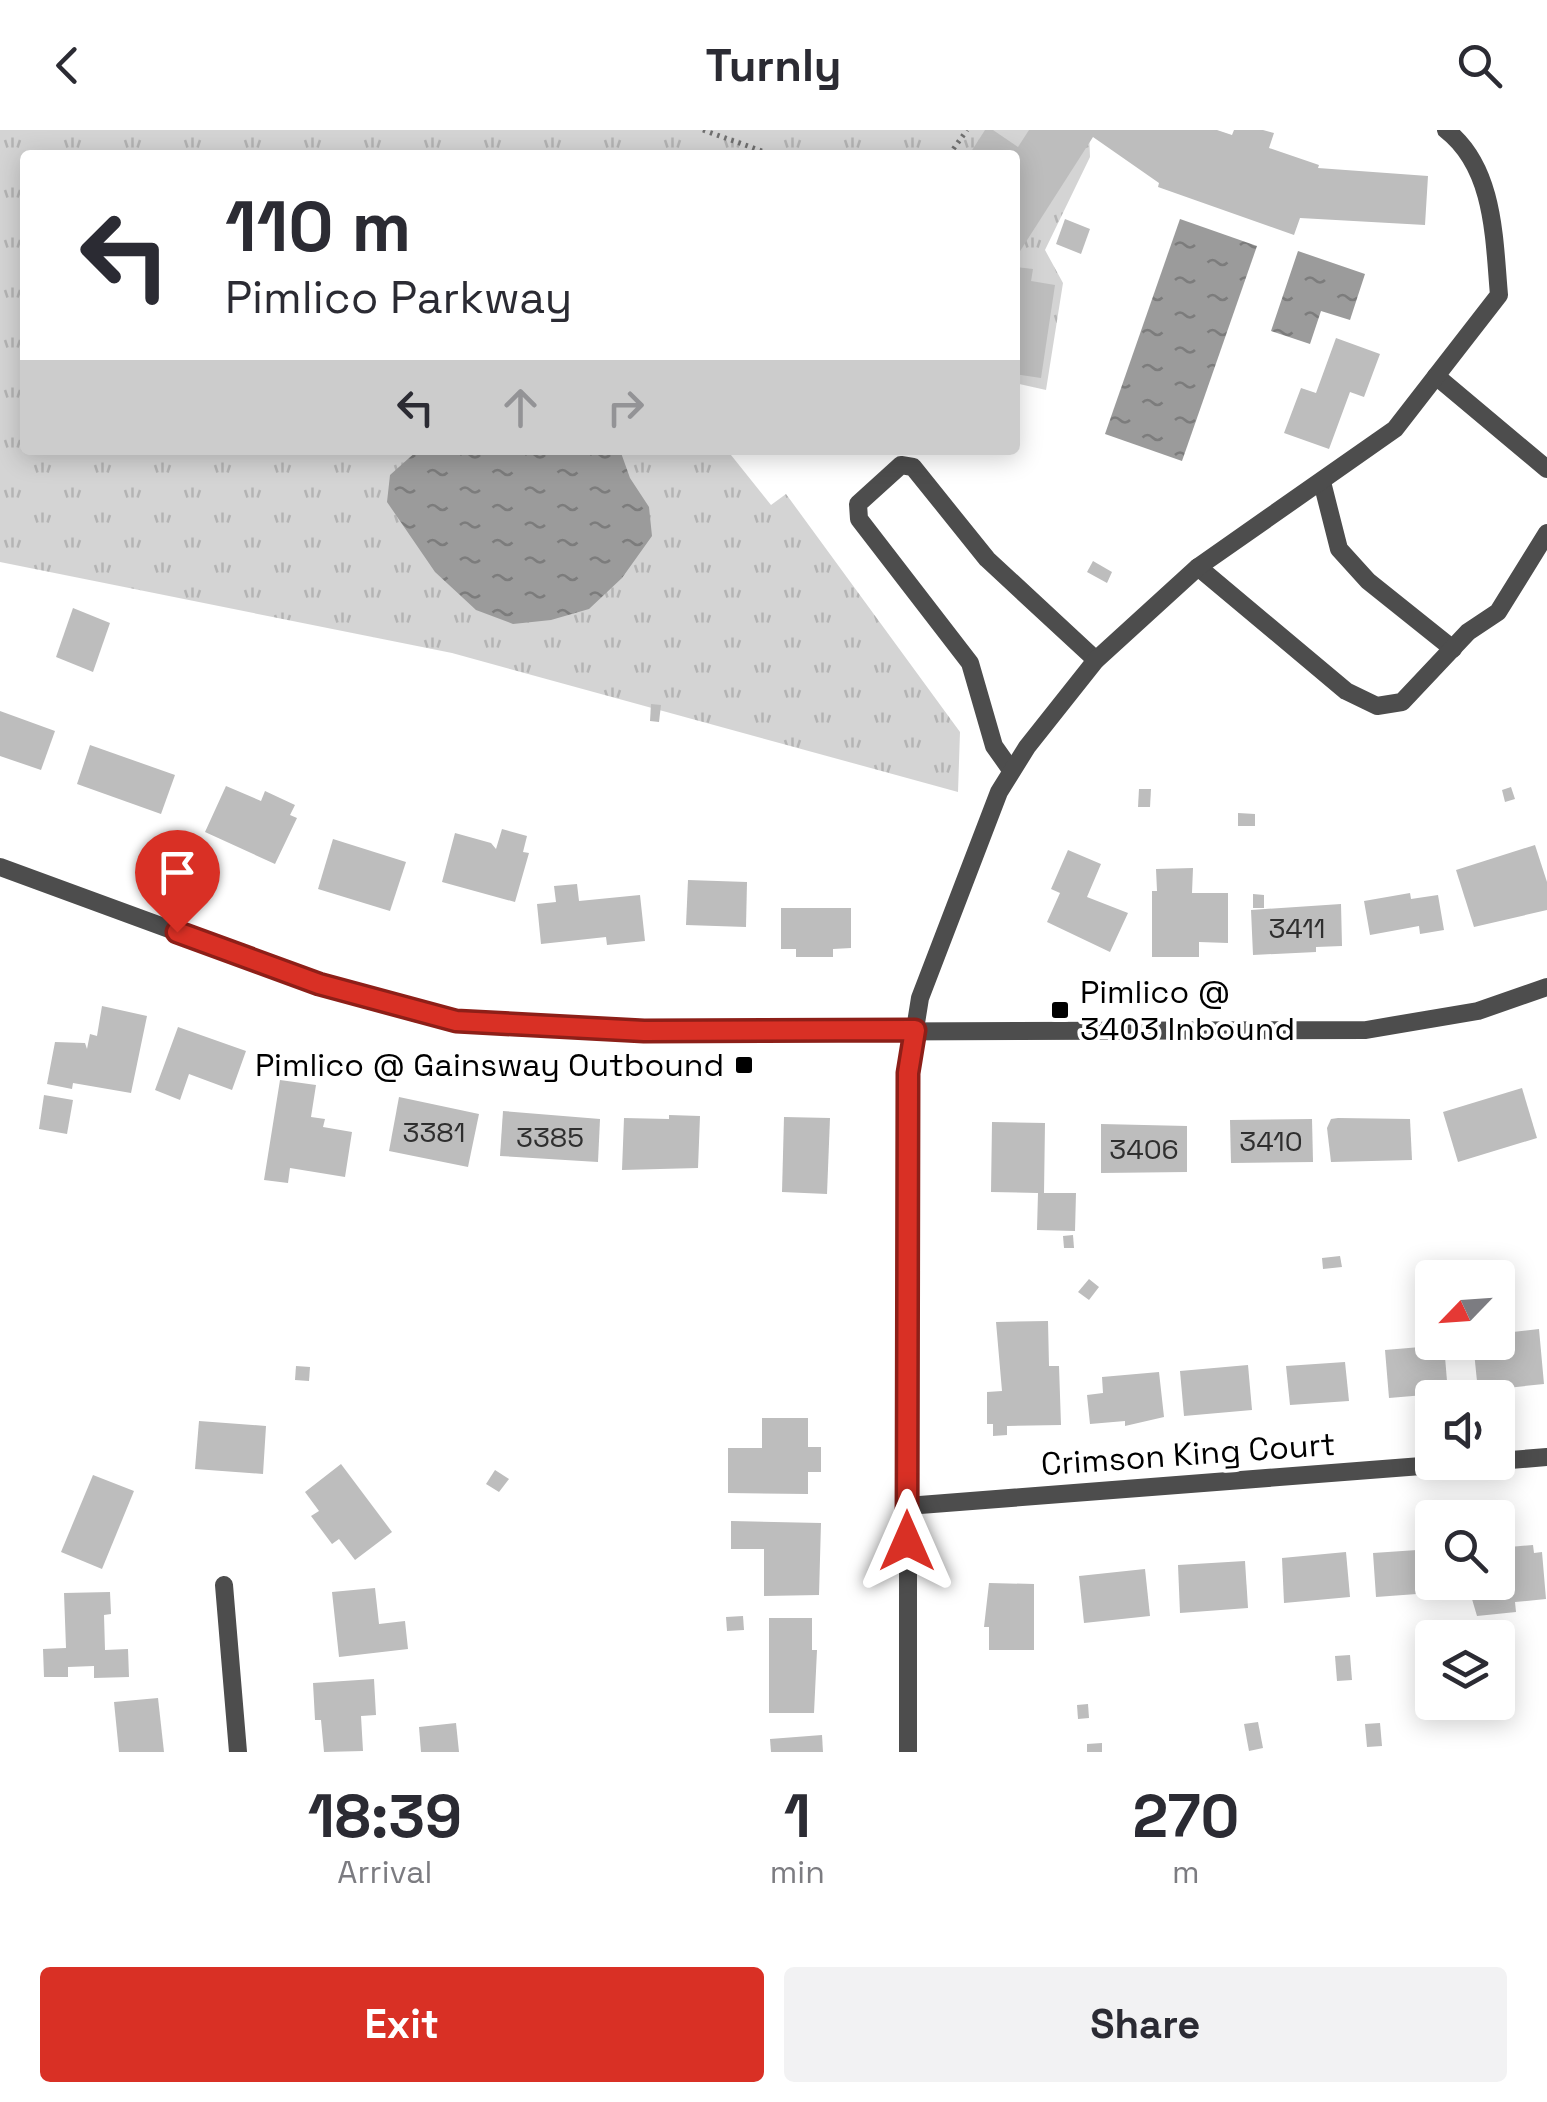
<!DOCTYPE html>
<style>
:root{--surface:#fff;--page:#f2f2f3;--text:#2b2b33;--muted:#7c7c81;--accent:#d93025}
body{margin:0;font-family:"Space Grotesk",sans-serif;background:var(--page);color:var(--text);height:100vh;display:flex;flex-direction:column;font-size:38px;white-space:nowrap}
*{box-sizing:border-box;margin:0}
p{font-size:32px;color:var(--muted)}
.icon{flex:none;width:55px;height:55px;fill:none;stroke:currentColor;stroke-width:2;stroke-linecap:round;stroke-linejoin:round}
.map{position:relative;height:1622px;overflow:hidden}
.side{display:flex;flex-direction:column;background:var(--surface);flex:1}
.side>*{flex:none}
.hud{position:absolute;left:20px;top:20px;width:1000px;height:305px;border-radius:10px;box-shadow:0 5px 25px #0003;background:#fff;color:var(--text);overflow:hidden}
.needle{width:65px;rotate:245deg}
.controls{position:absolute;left:1415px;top:1130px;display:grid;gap:20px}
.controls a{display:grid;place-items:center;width:100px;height:100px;border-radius:10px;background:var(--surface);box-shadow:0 5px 25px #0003;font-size:50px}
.pin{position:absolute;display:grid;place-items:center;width:85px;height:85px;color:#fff;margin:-102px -42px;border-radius:50% 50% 50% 0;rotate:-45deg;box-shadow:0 0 10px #0007}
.pin .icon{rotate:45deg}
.me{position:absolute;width:110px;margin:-55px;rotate:0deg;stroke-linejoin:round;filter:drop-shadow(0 0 8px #0008)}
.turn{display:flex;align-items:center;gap:35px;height:210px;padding:0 40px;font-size:45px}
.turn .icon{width:130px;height:130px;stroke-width:2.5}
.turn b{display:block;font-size:70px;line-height:85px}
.lanes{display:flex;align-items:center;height:95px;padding:0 40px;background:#0003;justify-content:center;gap:50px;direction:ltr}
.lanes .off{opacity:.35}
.eta{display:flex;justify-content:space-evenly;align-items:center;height:170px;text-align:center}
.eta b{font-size:60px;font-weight:700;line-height:70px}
.action{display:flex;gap:20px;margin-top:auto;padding:20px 40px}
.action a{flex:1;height:115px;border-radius:10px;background:var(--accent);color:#fff;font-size:40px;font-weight:700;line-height:115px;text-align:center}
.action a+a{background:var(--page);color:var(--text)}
header{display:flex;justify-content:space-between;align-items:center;height:130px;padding:0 40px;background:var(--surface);font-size:45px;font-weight:700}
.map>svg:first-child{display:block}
.grass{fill:url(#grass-tufts)}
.water{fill:url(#water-ripples)}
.building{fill:#bdbdbd}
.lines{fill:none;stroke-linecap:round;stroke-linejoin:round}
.path{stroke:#6f6f6f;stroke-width:5;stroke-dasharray:2.5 5;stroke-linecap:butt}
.minor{stroke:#4d4d4d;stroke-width:18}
.route-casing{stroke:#8d1f18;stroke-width:25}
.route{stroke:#d93025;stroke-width:18}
.poi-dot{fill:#000;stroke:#fff;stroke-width:4}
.labels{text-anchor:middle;stroke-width:8;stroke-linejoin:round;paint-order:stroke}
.number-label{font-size:28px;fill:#2f2f2f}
.poi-label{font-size:32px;fill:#000;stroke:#fff;text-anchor:start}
.street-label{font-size:32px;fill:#000;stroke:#fff}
</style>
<header><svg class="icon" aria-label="back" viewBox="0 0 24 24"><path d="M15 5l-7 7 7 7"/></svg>Turnly<svg class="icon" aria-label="search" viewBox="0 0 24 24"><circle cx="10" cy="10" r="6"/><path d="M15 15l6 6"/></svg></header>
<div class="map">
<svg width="1547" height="1622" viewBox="0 0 1547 1622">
<defs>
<pattern id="grass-tufts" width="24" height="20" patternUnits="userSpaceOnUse" patternTransform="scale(2.5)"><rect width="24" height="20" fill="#d4d4d4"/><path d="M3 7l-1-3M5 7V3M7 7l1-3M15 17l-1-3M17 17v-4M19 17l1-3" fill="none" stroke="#b4b4b4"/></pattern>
<pattern id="water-ripples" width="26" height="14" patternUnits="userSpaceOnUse" patternTransform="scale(2.5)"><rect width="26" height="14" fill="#9b9b9b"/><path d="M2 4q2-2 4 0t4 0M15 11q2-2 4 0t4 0" fill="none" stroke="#7c7c7c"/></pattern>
</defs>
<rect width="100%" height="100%" fill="#fff"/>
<polygon class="grass" points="0,0 1089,0 1090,27 1045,120 1063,153 1046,260 1015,253 1015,25 25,25 25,320 727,320 771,375 786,364 960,602 958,662 452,523 0,432"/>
<g class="water">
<polygon points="1180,89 1257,116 1182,331 1105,304"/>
<polygon points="1298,121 1365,144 1350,190 1321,181 1310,214 1271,201"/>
<polygon points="418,320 620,320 630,348 649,377 652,406 622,448 589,479 551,490 513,494 476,480 435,442 387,372 390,345"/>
</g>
<g class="building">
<polygon points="985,0 993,0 1018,17 1029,0 1217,0 1232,5 1234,0 1263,0 1274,3 1269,18 1319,35 1318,38 1428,46 1425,95 1300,88 1294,105 1158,57 1159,53 1093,7 1015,129 1015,25 969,25"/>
<polygon points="1065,89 1090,99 1081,124 1056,114"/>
<polygon points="1015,137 1033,139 1031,151 1055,155 1041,248 1015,244"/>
<polygon points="1336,208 1380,224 1364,267 1350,262 1329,319 1284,303 1301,258 1316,263"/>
<polygon points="1093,431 1112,442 1107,453 1087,442"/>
<polygon points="73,478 110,493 93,542 56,527"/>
<polygon points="651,574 661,575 659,592 650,591"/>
<polygon points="0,581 55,601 41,640 0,626"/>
<polygon points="90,615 175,645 161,684 77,654"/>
<polygon points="226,656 261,671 265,661 295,675 290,685 297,688 275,734 205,702"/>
<polygon points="1511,657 1515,669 1505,672 1502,660"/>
<polygon points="1139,659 1151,659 1150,677 1138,677"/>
<polygon points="1238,683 1255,684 1255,696 1238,696"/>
<polygon points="502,699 527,706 523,722 529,723 515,772 442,752 455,703 491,713 496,719"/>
<polygon points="333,709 406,732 390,781 318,759"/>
<polygon points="1535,715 1547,752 1547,780 1474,797 1456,740"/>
<polygon points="1068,720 1101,734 1087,767 1128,783 1110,822 1047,792 1060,763 1051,759"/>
<polygon points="1193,738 1192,763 1228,763 1228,813 1199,812 1199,827 1152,827 1152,761 1157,761 1156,739"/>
<polygon points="688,750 747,752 746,797 686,795"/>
<polygon points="577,754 579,771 640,765 645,811 607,815 606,807 541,814 537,774 556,772 554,756"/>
<polygon points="1410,763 1411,769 1438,765 1444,800 1420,804 1419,796 1370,805 1364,771"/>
<polygon points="1253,764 1264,765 1264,778 1253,778"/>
<polygon points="1341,774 1342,816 1316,817 1316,822 1253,825 1251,780"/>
<polygon points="781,778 851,778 851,818 833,819 833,827 796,827 796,819 781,819"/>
<polygon points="102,876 147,886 131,963 73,953 72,959 47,954 55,912 85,913 87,919 90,904 97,906"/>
<polygon points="178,897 246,921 232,960 189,944 180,970 155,960"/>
<polygon points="280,950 316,955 311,987 325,989 323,997 352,1002 345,1047 290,1038 288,1053 264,1050"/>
<polygon points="1522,958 1537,1008 1458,1032 1443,982"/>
<polygon points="44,965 73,970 67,1004 39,999"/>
<polygon points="399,967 479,984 468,1037 389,1021"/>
<polygon points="503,981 600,989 598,1032 500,1026"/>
<polygon points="669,985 700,986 698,1038 622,1040 624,988 669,989"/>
<polygon points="784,987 830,988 827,1064 782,1062"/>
<polygon points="1338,988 1410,989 1412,1030 1331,1032 1327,998 1331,989"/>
<polygon points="1312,989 1313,1032 1231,1033 1230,990"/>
<polygon points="992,992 1045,993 1044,1063 1076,1063 1075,1101 1037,1100 1038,1063 991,1062"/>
<polygon points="1101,994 1187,996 1187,1042 1101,1043"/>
<polygon points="1073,1105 1074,1118 1064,1118 1063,1106"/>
<polygon points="1340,1126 1342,1137 1323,1139 1322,1128"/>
<polygon points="1089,1149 1099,1157 1089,1170 1078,1162"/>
<polygon points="1048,1191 1049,1236 1059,1236 1061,1295 1007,1296 1007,1305 993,1306 993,1294 987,1294 987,1262 1002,1261 996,1192"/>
<polygon points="1539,1199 1544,1254 1478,1261 1473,1212 1498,1212 1504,1210 1504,1203"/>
<polygon points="1444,1215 1448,1263 1389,1268 1385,1220"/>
<polygon points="1345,1232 1349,1271 1290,1275 1286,1236"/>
<polygon points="1248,1235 1252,1280 1184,1286 1180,1241"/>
<polygon points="296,1236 310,1237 309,1251 295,1250"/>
<polygon points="1159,1242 1164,1287 1125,1296 1125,1291 1090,1294 1087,1265 1103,1263 1102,1247"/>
<polygon points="762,1288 808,1288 808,1317 821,1317 821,1342 808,1342 808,1364 728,1363 728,1318 762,1318"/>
<polygon points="199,1291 266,1296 263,1344 195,1339"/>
<polygon points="341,1334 392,1402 355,1430 339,1409 332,1414 311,1386 319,1381 305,1362"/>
<polygon points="495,1340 509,1349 499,1362 486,1354"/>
<polygon points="93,1345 134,1361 102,1439 61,1422"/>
<polygon points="731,1391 821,1393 819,1465 764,1466 764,1419 731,1419"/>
<polygon points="1533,1415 1534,1423 1542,1422 1546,1469 1515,1472 1516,1482 1477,1486 1469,1459 1472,1452 1498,1452 1498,1418"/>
<polygon points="1432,1419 1432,1452 1443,1452 1444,1462 1376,1467 1373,1423"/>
<polygon points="1346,1422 1350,1467 1284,1473 1282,1428"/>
<polygon points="1245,1431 1248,1478 1180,1483 1178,1435"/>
<polygon points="1145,1439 1150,1486 1084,1493 1079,1446"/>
<polygon points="989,1453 1034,1454 1034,1520 989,1520 989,1497 984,1497"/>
<polygon points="375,1458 379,1494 405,1491 408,1519 339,1527 332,1462"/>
<polygon points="110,1462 111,1484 104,1485 105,1520 128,1519 129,1547 94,1548 94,1536 68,1537 68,1547 44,1547 43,1519 66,1518 64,1463"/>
<polygon points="743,1486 744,1500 727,1501 726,1487"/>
<polygon points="769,1488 812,1488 812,1520 817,1520 814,1583 769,1583"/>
<polygon points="1350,1525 1352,1550 1337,1551 1335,1526"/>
<polygon points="374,1549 376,1585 361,1586 363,1621 324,1622 321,1590 315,1590 313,1553"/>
<polygon points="158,1568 164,1622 119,1622 114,1572"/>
<polygon points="1088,1574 1089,1588 1078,1589 1077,1575"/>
<polygon points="1258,1592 1263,1618 1249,1621 1244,1594"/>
<polygon points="456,1593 459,1622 421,1622 419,1597"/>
<polygon points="1380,1593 1382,1616 1367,1617 1365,1594"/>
<polygon points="822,1605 823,1622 771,1622 770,1609"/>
<polygon points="1102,1613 1102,1622 1087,1622 1087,1614"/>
</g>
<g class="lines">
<g class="path">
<polyline points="703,0 773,25"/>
<polyline points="949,25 967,0"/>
</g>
<g class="minor">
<polyline points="1436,246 1547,339"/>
<polyline points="1322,352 1339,419 1368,451 1453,519"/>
<polyline points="1198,437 1346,561 1377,576 1402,572 1468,502 1498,482 1547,403"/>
<polyline points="1011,640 994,616 970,533 859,389 858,374 901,335 913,337 987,429 1096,530"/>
<polyline points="0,737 319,854 415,883 510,897 743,902 1366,900 1478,881 1547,857"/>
<polyline points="1498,1331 1547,1327"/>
<polyline points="907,1376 1473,1332"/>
<polyline points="224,1455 238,1622"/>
<path d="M908 1622V943L920 868 999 662 1027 617 1096 530 1198 437 1395 299 1499 165C1494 110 1495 38 1446 0"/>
</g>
</g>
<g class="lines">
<g class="route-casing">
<polyline id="route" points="177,802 319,854 456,891 644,901 915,900 908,943 907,1411"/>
</g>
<use href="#route" class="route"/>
</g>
<g class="poi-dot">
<rect x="1050" y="870" width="20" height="20" rx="5"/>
<rect x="734" y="925" width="20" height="20" rx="5"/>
</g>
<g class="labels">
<g class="number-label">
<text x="1297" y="808">3411</text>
<text x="434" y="1012">3381</text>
<text x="550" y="1017">3385</text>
<text x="1271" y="1021">3410</text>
<text x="1144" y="1029">3406</text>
</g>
<g class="poi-label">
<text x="1080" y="873">Pimlico @<tspan x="1080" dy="37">3403 Inbound</tspan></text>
<text x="724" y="946" text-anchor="end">Pimlico @ Gainsway Outbound</text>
</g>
<g class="street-label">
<text transform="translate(1188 1324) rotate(-4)" y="11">Crimson King Court</text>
</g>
</g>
</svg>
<div class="controls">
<a><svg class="needle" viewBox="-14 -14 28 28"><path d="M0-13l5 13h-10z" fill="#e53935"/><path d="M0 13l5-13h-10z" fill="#7c7c81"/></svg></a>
<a><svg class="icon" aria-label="sound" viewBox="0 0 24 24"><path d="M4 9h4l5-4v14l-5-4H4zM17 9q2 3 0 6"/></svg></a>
<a><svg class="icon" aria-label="search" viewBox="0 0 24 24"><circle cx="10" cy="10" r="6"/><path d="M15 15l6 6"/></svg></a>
<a><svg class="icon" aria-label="layers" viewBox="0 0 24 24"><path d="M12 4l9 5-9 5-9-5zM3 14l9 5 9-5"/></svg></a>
</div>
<div class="pin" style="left:177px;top:802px;background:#d93025"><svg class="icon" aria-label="arrive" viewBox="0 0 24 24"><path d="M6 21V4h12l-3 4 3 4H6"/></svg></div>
<svg class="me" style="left:907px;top:1411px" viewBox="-20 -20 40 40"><path d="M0-17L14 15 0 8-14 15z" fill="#d93025" stroke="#fff" stroke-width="4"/></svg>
<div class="hud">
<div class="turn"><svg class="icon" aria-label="left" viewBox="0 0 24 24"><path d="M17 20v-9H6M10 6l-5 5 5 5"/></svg><div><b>110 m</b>Pimlico Parkway</div></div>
<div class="lanes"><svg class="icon" aria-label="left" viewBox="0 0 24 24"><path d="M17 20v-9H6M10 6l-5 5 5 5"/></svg><svg class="icon off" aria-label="ahead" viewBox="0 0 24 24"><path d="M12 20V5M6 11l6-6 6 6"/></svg><svg class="icon off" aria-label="right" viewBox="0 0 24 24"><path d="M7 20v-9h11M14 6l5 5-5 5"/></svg></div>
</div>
</div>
<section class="side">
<div class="eta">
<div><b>18:39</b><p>Arrival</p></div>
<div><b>1</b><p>min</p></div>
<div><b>270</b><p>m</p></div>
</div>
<div class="action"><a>Exit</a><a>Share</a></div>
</section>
